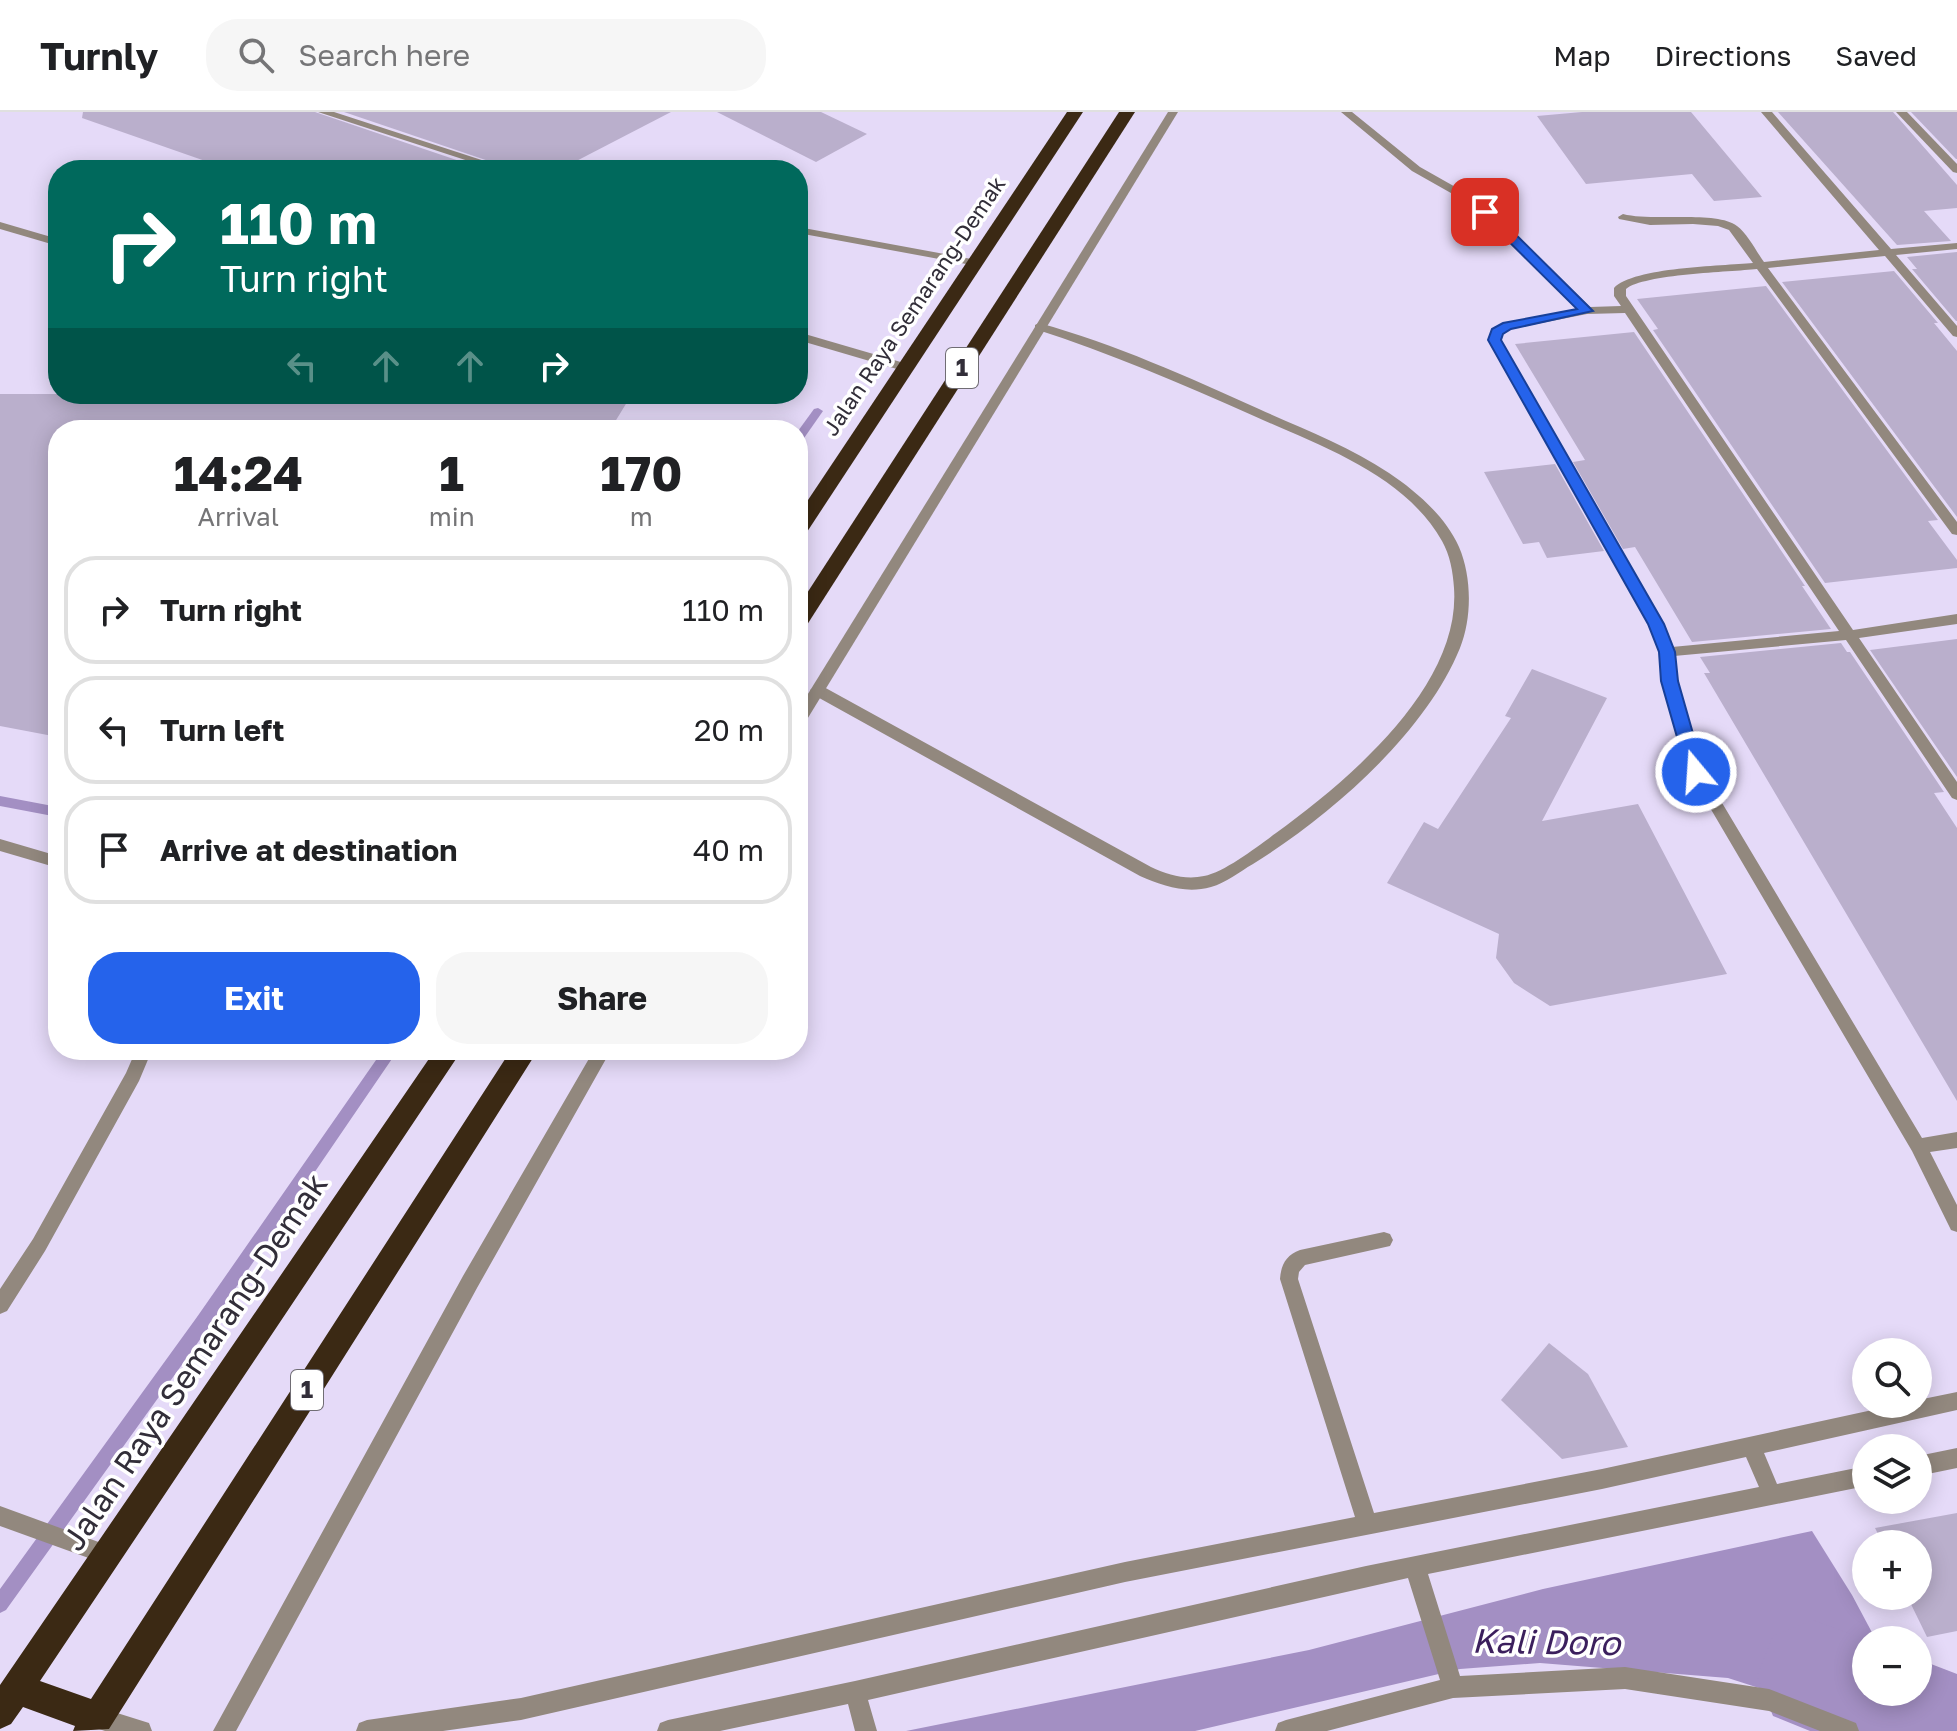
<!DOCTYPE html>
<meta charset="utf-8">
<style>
:root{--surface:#fff;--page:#f6f6f6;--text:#202124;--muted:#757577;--line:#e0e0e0;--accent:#2563eb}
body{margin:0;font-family:"Golos Text",sans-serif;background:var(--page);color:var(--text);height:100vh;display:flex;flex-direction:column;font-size:30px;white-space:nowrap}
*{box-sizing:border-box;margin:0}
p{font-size:26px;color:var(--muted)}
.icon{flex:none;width:44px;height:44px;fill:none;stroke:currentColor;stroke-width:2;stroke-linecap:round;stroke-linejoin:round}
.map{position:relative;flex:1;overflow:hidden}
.panel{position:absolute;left:48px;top:308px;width:760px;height:640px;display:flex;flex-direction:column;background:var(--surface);border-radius:32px;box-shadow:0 4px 20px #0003}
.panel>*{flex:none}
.banner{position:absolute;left:48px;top:48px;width:760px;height:244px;border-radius:32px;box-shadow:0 4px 20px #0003;background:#00695c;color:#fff;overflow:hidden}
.buttons{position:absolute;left:1852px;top:1226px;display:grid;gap:16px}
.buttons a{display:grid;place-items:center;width:80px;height:80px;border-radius:50%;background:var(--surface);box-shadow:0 4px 20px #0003;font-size:40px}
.pin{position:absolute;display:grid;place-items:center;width:68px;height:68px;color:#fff;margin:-34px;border-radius:16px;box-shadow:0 4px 12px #0006}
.me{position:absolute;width:88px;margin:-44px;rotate:342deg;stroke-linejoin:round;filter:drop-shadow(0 0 6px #0008)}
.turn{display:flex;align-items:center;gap:28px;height:168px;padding:0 40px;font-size:36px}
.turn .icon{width:104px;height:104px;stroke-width:2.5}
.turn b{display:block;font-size:56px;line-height:68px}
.lanes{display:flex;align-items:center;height:76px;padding:0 40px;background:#0003;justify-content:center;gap:40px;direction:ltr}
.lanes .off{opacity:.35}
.eta{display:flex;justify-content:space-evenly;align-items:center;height:136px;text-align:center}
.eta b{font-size:48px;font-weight:700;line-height:56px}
.button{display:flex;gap:16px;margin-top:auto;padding:16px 40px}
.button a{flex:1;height:92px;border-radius:32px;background:var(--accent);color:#fff;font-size:32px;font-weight:700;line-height:92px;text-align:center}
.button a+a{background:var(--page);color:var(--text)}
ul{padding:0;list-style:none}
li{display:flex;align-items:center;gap:24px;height:108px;margin:0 16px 12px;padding:0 24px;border:4px solid var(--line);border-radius:32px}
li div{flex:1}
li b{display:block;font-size:30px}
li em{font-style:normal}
header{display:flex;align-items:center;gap:48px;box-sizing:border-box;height:112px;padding:0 40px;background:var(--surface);border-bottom:2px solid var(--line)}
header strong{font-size:38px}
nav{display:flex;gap:44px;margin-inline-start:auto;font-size:28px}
.search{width:560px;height:72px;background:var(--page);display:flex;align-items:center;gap:20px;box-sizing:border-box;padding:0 28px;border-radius:32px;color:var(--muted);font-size:30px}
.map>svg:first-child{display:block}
.water{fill:#a38fc3}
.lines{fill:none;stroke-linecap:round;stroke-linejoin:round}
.stream{fill:#a38fc3;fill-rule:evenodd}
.river{fill:#a38fc3;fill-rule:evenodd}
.building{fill:#baafcc}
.lane{fill:#92887e;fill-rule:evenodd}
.street{fill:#92887e;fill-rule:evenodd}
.highway{fill:#3b2914;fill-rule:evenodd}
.route{fill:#2563eb;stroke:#184099;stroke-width:2}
.labels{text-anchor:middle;stroke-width:7;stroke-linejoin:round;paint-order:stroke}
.far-street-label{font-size:22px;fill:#322e39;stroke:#fff}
.shield{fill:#fff;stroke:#706d74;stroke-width:2}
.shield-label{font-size:24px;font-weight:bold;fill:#322e39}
.near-street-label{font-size:32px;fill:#322e39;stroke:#fff}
.near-water-label{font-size:34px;font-style:italic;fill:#3b1f5d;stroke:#fff}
</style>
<header>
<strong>Turnly</strong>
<div class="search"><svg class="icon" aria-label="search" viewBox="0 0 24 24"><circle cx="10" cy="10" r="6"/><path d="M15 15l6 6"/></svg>Search here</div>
<nav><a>Map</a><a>Directions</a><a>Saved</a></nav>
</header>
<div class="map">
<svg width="1957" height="1619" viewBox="0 0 1957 1619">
<rect width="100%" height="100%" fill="#e5daf8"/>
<polygon class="water" points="1812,1419 1852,1483 1876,1528 1866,1528 1866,1580 1916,1580 1924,1619 1892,1619 1728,1566 1540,1551 1460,1557 1195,1619 906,1619 1309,1538 1543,1477"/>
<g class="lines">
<g class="stream">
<polygon points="818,296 823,299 802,329 798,330 798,319 814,297"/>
<polygon points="0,684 58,695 58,705 0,694"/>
<polygon points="383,938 398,938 209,1215 6,1498 0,1501 0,1477 197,1205"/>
</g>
<polygon class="river" points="1813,1508 1867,1528 1866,1580 1918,1580 1918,1547 1957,1562 1957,1619 1810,1619 1773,1604 1757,1564 1773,1524"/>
</g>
<g class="building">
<polygon points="83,0 315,0 486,58 231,58 82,6"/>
<polygon points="344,0 671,0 559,58 515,58"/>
<polygon points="717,0 821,0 867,22 816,50"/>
<polygon points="1582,0 1691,0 1762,85 1714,89 1692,62 1586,72 1537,4"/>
<polygon points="1778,0 1893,0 1957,73 1957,96 1924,99 1951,129 1897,133"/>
<polygon points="1911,0 1957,0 1957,47 1956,47"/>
<polygon points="1957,140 1957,209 1956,209 1912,157 1917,157 1907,145"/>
<polygon points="1894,159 1938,211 1934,211 1957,239 1957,405 1782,170"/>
<polygon points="1766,174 1938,408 1928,409 1957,448 1957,456 1825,471 1653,218 1658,217 1637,187"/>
<polygon points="1634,220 1805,474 1802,474 1831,517 1692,530 1635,435 1623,437 1573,350 1585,348 1515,232"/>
<polygon points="0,282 632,282 610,318 428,318 391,312 390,318 58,318 58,625 0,614"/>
<polygon points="1555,352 1604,439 1547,446 1539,430 1523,432 1484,360"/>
<polygon points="1957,527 1957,665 1870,538"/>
<polygon points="1841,531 1847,540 1850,540 1944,680 1934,681 1957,716 1957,989 1704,561 1710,561 1700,545"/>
<polygon points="1532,557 1607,586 1542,709 1638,692 1727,862 1550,894 1514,871 1496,846 1499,822 1387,771 1424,710 1438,717 1511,606 1505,604"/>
<polygon points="1549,1231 1588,1262 1628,1335 1562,1347 1501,1288"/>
<polygon points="1957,1401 1957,1519 1927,1525 1907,1484 1918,1484 1918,1432 1883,1432 1875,1416"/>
</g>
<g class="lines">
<g class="lane">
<polygon points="318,0 334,0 512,58 496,58"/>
<polygon points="0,110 58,127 58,134 0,117"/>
<polygon points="798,115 977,148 983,151 977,154 798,121"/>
<path d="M1039 211C1115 232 1188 265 1259 297 1303 317 1349 334 1389 361 1416 379 1446 405 1459 435 1472 465 1472 506 1460 536 1425 622 1330 704 1253 752 1239 760 1226 771 1211 775 1186 782 1163 774 1140 764L812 582 810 578 817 573 822 574 1151 755C1168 763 1186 768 1204 764 1225 760 1258 734 1276 721 1349 668 1461 574 1454 476 1453 460 1450 443 1442 429 1404 362 1320 334 1254 304 1182 272 1110 241 1035 217V213Z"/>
<polygon points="798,220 911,253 913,256 907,260 798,228"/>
<polygon points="0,727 58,744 58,756 0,739"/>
<polygon points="136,938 152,938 139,969 45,1139 7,1199 0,1202 0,1177 33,1127 126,961"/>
<polygon points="0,1394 115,1436 118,1443 115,1450 108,1453 0,1414"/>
</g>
<g class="street">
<polygon points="1168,0 1178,0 803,614 798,615 798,598"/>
<path d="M1341 0H1352L1420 55 1466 81 1489 98 1590 195 1621 194 1614 184V176C1634 155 1721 154 1753 151L1729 118 1718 114 1693 112 1650 113 1619 107 1618 105 1623 102C1653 110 1716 98 1737 114 1747 121 1756 139 1764 150L1879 138 1761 0H1772L1891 137 1957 131V137L1896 143 1957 214V225L1953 224 1885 144 1768 156 1957 410V423L1952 422 1757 157C1730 160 1644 162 1626 177V184L1853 518 1957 502V512L1859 526 1957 670V688L1952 686 1846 528 1674 544 1676 569 1703 659 1922 1026 1957 1020V1036L1930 1040 1957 1093V1120L1951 1118 1912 1039 1689 660 1662 569 1660 540 1649 512 1488 228 1493 217 1503 212 1578 197 1481 102 1458 85 1412 59ZM1625 201 1839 519 1672 535 1663 512 1500 228 1502 222 1511 217 1587 202Z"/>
<polygon points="1896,0 1907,0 1957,52 1957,61 1953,60"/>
<polygon points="594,938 611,938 477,1176 236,1619 213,1619 463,1164"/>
<path d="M1384 1120 1390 1122 1393 1128 1390 1134 1305 1153 1299 1160 1298 1167 1374 1401 1602 1357 1900 1292H1918V1288L1957 1280V1298L1764 1341 1777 1372 1866 1354V1374L1428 1462 1460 1564 1625 1555 1769 1577 1856 1611 1859 1619H1820L1769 1599 1625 1577 1453 1586 1327 1619H1275L1278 1611 1286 1608 1440 1568 1408 1466 868 1588 877 1619H855L848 1592 720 1619H657L660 1611 668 1608 855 1569 1366 1454 1759 1375 1746 1345 1602 1377 1125 1470 521 1608 443 1619H356L359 1611 367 1608 521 1586 1125 1450 1355 1405 1280 1167C1281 1153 1286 1143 1300 1138Z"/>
<polygon points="1957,1336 1957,1356 1918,1364 1918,1344"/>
<polygon points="98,1595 149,1611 152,1619 105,1619 90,1614 87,1606 90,1598"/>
</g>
<g class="highway">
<polygon points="1067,0 1083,0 805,423 798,425 798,403"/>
<polygon points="1119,0 1135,0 805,516 798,518 798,495"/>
<polygon points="435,938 462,938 40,1569 91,1587 511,938 538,938 109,1617 73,1619 75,1614 23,1595 11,1612 0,1617 0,1573"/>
</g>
</g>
<polygon class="route" points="1481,97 1490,97 1593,199 1511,217 1503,222 1501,228 1664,512 1675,540 1678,569 1704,660 1702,665 1690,665 1687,660 1661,569 1659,540 1648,512 1488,228 1492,217 1503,211 1577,197 1481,102"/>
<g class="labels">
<g class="far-street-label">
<text transform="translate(914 194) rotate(-56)" y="8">Jalan Raya Semarang-Demak</text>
</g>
<g class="shield">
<rect x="946" y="236" width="32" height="40" rx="6"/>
<rect x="291" y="1258" width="32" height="40" rx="6"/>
</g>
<g class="shield-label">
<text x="962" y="264">1</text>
<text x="307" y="1286">1</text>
</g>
<g class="near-street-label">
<text transform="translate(195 1250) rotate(-56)" y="11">Jalan Raya Semarang-Demak</text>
</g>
<g class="near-water-label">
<text transform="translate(1546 1530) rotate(1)" y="12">Kali Doro</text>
</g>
</g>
</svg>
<div class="buttons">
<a><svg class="icon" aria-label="search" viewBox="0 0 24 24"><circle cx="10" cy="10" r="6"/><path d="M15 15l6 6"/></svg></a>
<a><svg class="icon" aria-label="layers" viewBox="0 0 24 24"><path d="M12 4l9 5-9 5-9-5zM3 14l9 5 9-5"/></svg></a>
<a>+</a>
<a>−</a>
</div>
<div class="pin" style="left:1485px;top:100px;background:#d93025"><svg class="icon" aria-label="arrive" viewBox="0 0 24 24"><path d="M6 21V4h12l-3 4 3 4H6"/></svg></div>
<svg class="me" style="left:1696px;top:660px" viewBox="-20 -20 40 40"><circle r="17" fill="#2563eb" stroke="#fff" stroke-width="3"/><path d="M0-11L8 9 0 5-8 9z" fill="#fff"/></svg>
<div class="banner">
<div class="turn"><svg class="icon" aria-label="right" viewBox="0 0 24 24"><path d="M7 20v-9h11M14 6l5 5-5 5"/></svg><div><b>110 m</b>Turn right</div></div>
<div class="lanes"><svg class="icon off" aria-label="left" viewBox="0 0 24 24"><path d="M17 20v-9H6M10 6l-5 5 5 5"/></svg><svg class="icon off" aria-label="ahead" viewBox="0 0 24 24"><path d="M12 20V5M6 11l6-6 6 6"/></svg><svg class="icon off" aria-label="ahead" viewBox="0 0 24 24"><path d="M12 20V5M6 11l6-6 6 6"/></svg><svg class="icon" aria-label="right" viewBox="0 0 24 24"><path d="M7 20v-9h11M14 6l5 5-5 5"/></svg></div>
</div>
<section class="panel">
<div class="eta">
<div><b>14:24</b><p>Arrival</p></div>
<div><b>1</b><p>min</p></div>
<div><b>170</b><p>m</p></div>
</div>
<ul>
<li><svg class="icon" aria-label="right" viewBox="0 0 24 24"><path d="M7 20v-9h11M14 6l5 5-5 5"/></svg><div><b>Turn right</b></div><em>110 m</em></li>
<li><svg class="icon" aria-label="left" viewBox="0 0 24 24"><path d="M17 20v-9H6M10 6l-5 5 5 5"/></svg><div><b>Turn left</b></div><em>20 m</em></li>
<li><svg class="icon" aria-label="arrive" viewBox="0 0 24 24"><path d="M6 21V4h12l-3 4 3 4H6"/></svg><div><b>Arrive at destination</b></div><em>40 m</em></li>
</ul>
<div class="button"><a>Exit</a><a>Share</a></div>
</section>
</div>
